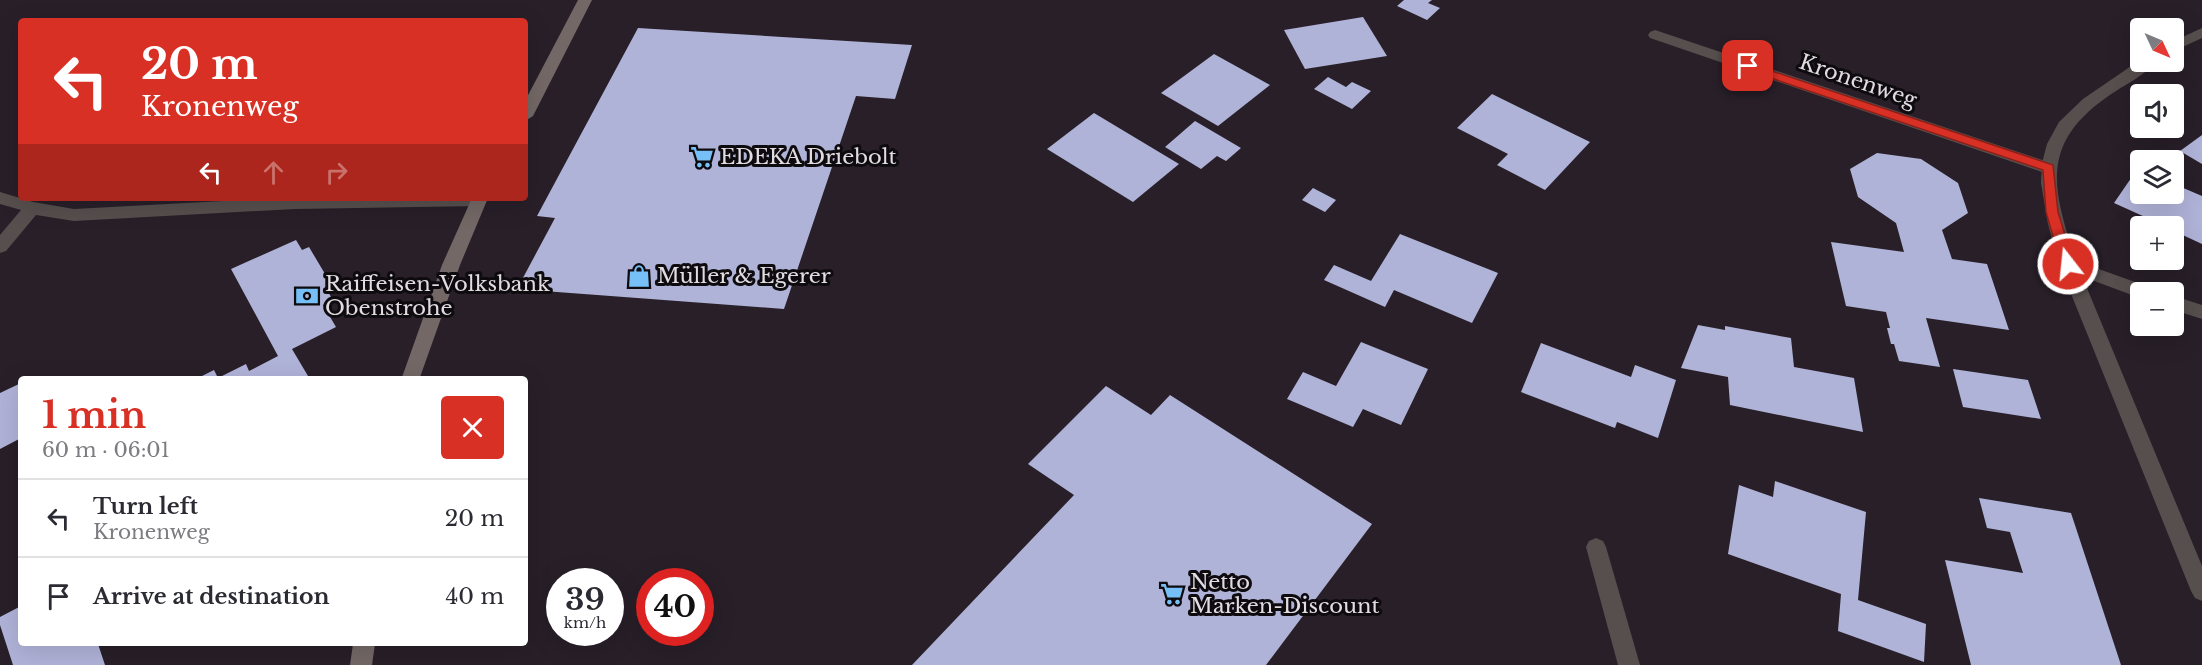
<!DOCTYPE html>
<meta charset="utf-8">
<style>
:root{--surface:#fff;--page:#f2f2f3;--text:#2b2b33;--muted:#7c7c81;--line:#e1e1e2;--accent:#d93025}
body{margin:0;font-family:"Libre Baskerville",serif;background:var(--page);color:var(--text);height:100vh;display:flex;flex-direction:column;font-size:22px;white-space:nowrap}
*{box-sizing:border-box;margin:0}
p{font-size:20px;color:var(--muted)}
.icon{flex:none;width:33px;height:33px;fill:none;stroke:currentColor;stroke-width:2;stroke-linecap:round;stroke-linejoin:round}
.map{position:relative;flex:1;overflow:hidden}
.side{position:absolute;left:18px;top:376px;width:510px;height:270px;display:flex;flex-direction:column;background:var(--surface);border-radius:6px;box-shadow:0 6px 24px #0002}
.side>*{flex:none}
.hud{position:absolute;left:18px;top:18px;width:510px;height:183px;border-radius:6px;box-shadow:0 6px 24px #0002;background:#d93025;color:#fff;overflow:hidden}
.needle{width:39px;rotate:134deg}
.tools{position:absolute;left:2130px;top:18px;display:grid;gap:12px}
.tools a{display:grid;place-items:center;width:54px;height:54px;border-radius:6px;background:var(--surface);box-shadow:0 6px 24px #0002;font-size:30px}
.speed{position:absolute;left:546px;top:568px;display:flex;gap:12px;font-size:30px;font-weight:700;text-align:center}
.speed>*{display:grid;place-content:center;width:78px;height:78px;border-radius:50%;background:var(--surface);box-shadow:0 6px 24px #0002;line-height:1}
.speed small{font-size:15px;font-weight:400}
.speed .limit{border:9px solid #d22;background:#fff;color:#111}
.pin{position:absolute;display:grid;place-items:center;width:51px;height:51px;color:#fff;margin:-26px;border-radius:12px;box-shadow:0 3px 9px #0006}
.me{position:absolute;width:66px;margin:-33px;rotate:344deg;stroke-linejoin:round;filter:drop-shadow(0 0 4px #0008)}
.turn{display:flex;align-items:center;gap:21px;height:126px;padding:0 24px;font-size:27px}
.turn .icon{width:78px;height:78px;stroke-width:2.5}
.turn b{display:block;font-size:42px;line-height:51px}
.lanes{display:flex;align-items:center;height:57px;padding:0 24px;background:#0003;justify-content:center;gap:30px;direction:ltr}
.lanes .off{opacity:.35}
.round{display:grid;place-items:center;flex:none;width:63px;height:63px;border-radius:6px;background:var(--page)}
.headline{display:flex;align-items:center;justify-content:space-between;height:102px;padding:0 24px}
h1{font-size:36px;font-weight:700;line-height:45px;color:var(--accent)}
ul{padding:0;list-style:none}
li{display:flex;align-items:center;gap:18px;height:78px;padding:0 24px;border-top:2px solid var(--line)}
li div{flex:1}
li b{display:block;font-size:22px}
li em{font-style:normal}
.map>svg:first-child{display:block}
.building{fill:#b0b3d8}
.lines{fill:none;stroke-linecap:round;stroke-linejoin:round}
.service{fill:#564f4d;fill-rule:evenodd}
.minor{fill:#564f4d;fill-rule:evenodd}
.tertiary{fill:#564f4d;fill-rule:evenodd}
.secondary{fill:#736865;fill-rule:evenodd}
.route{fill:#d93025;stroke:#8d1f18;stroke-width:1.5}
.labels{text-anchor:middle;stroke-width:6;stroke-linejoin:round;paint-order:stroke}
.street-label{font-size:21px;fill:#e1dbe2;stroke:#0e0b0f}
.poi-label{font-size:21px;fill:#e1dbe2;stroke:#0e0b0f;text-anchor:start}
</style>
<div class="map">
<svg width="2202" height="665" viewBox="0 0 2202 665">
<rect width="100%" height="100%" fill="#281f29"/>
<g class="building">
<polygon points="1404,0 1432,0 1428,3 1440,8 1427,20 1397,6"/>
<polygon points="1363,17 1387,56 1305,69 1284,30"/>
<polygon points="638,28 912,45 895,99 856,96 784,309 517,289 555,218 537,216"/>
<polygon points="1214,54 1270,85 1218,126 1161,93"/>
<polygon points="1328,77 1346,87 1352,82 1371,91 1352,109 1314,89"/>
<polygon points="1492,94 1590,142 1545,190 1497,165 1508,154 1457,128"/>
<polygon points="1094,113 1179,164 1133,202 1047,149"/>
<polygon points="1195,121 1241,148 1226,161 1217,156 1201,169 1165,147"/>
<polygon points="2202,135 2202,164 2180,151"/>
<polygon points="1877,153 1921,159 1958,183 1968,213 1942,230 1952,259 1987,264 2009,330 1926,318 1940,367 1899,361 1894,344 1891,344 1887,328 1890,328 1886,312 1846,306 1831,242 1904,252 1896,223 1858,197 1850,169"/>
<polygon points="2138,168 2140,169 2140,194 2174,194 2174,184 2202,196 2202,244 2174,231 2174,226 2165,226 2114,203"/>
<polygon points="1313,188 1336,200 1325,212 1302,200"/>
<polygon points="1400,234 1498,273 1472,323 1394,290 1385,307 1324,280 1334,265 1371,281"/>
<polygon points="296,240 302,250 309,247 331,284 325,287 333,300 323,305 336,327 292,349 308,376 302,380 194,380 214,370 218,378 246,364 249,371 278,356 231,269"/>
<polygon points="1698,325 1725,330 1725,326 1791,338 1794,367 1854,378 1863,432 1730,405 1728,377 1681,368"/>
<polygon points="1361,342 1428,369 1401,425 1363,409 1353,427 1287,399 1303,372 1336,386"/>
<polygon points="1541,343 1631,377 1635,365 1676,380 1658,438 1617,422 1615,428 1521,392"/>
<polygon points="1953,369 2028,380 2041,419 1963,407"/>
<polygon points="21,383 21,438 0,449 0,393"/>
<polygon points="1106,386 1151,415 1170,395 1372,524 1266,665 912,665 1074,495 1028,464"/>
<polygon points="1775,481 1866,512 1858,600 1926,624 1924,662 1838,631 1841,594 1728,554 1739,485 1773,497"/>
<polygon points="1979,498 2071,513 2121,665 1971,665 1945,560 2023,573 2010,532 1987,528"/>
<polygon points="21,606 21,644 98,644 105,665 13,665 0,625 0,617"/>
</g>
<g class="lines">
<g class="service">
<polygon points="2068,258 2149,287 2152,292 2140,292 2140,298 2062,269 2059,264 2062,259"/>
<polygon points="2174,296 2202,305 2202,319 2174,310"/>
</g>
<g class="minor">
<polygon points="1655,30 2054,164 2056,168 2054,172 2042,172 1650,38 1648,35 1650,32"/>
<polygon points="0,192 33,202 74,209 279,198 486,198 487,200 485,204 479,206 295,209 74,221 36,215 6,251 0,253 0,235 21,210 0,204"/>
<polygon points="1596,538 1603,541 1606,547 1640,665 1618,665 1586,547 1589,541"/>
</g>
<g class="tertiary">
<polygon points="2202,28 2202,38 2174,51 2174,41"/>
<path d="M2140 60 2155 62C2145 76 2122 86 2107 97 2037 146 2054 193 2077 264L2202 566V601L2195 598 2191 591 2059 264 2048 224 2041 183 2042 163 2047 144 2059 122 2083 99Z"/>
</g>
<g class="secondary">
<polygon points="578,0 592,0 533,116 525,121 525,101"/>
<polygon points="472,198 488,198 460,265 419,380 401,380 442,265"/>
<polygon points="353,644 375,644 372,665 350,665"/>
</g>
</g>
<polygon class="route" points="1748,63 2053,165 2058,212 2074,264 2072,268 2068,269 2061,264 2046,212 2043,170 1744,69 1743,66"/>
<defs>
<g id="supermarket-bare" transform="scale(1.8)"><path d="M-6-5.5h2.5l.6 2H6L4.5 2H-2.5L-4.4-4H-6ZM-1.5 3.2a1.3 1.3 0 1 0 .1 0ZM3 3.2a1.3 1.3 0 1 0 .1 0Z" fill="#77c0f7" stroke="#0e0b0f" stroke-width="2.5" paint-order="stroke"/></g>
<g id="shop-bare" transform="scale(1.8)"><path d="M-5-2.5h2.3a2.7 3.5 0 0 1 5.4 0H5L5.5 6h-11ZM-1.5-2.5h3a1.5 2.3 0 0 0-3 0Z" fill="#77c0f7" stroke="#0e0b0f" stroke-width="2.5" paint-order="stroke"/></g>
<g id="bank-bare" transform="scale(1.8)"><path d="M-6-4H6V4H-6ZM0-2.3a2.3 2.3 0 1 0 0 4.6a2.3 2.3 0 1 0 0-4.6Z" fill="#77c0f7" stroke="#0e0b0f" stroke-width="2.5" paint-order="stroke"/></g>
</defs>
<g fill-rule="evenodd">
<use href="#supermarket-bare" x="702" y="157"/>
<use href="#shop-bare" x="639" y="276"/>
<use href="#bank-bare" x="307" y="296"/>
<use href="#supermarket-bare" x="1172" y="594"/>
</g>
<g class="labels">
<g class="street-label">
<text transform="translate(1858 81) rotate(19)" y="7">Kronenweg</text>
</g>
<g class="poi-label">
<text x="720" y="164">EDEKA Driebolt</text>
<text x="657" y="283">Müller &amp; Egerer</text>
<text x="325" y="291">Raiffeisen-Volksbank<tspan x="325" dy="24">Obenstrohe</tspan></text>
<text x="1190" y="589">Netto<tspan x="1190" dy="24">Marken-Discount</tspan></text>
</g>
</g>
</svg>
<div class="tools">
<a><svg class="needle" viewBox="-14 -14 28 28"><path d="M0-13l5 13h-10z" fill="#e53935"/><path d="M0 13l5-13h-10z" fill="#7c7c81"/></svg></a>
<a><svg class="icon" aria-label="sound" viewBox="0 0 24 24"><path d="M4 9h4l5-4v14l-5-4H4zM17 9q2 3 0 6"/></svg></a>
<a><svg class="icon" aria-label="layers" viewBox="0 0 24 24"><path d="M12 4l9 5-9 5-9-5zM3 14l9 5 9-5"/></svg></a>
<a>+</a>
<a>−</a>
</div>
<div class="speed"><div>39<small>km/h</small></div><div class="limit">40</div></div>
<div class="pin" style="left:1748px;top:66px;background:#d93025"><svg class="icon" aria-label="arrive" viewBox="0 0 24 24"><path d="M6 21V4h12l-3 4 3 4H6"/></svg></div>
<svg class="me" style="left:2068px;top:264px" viewBox="-20 -20 40 40"><circle r="17" fill="#d93025" stroke="#fff" stroke-width="3"/><path d="M0-11L8 9 0 5-8 9z" fill="#fff"/></svg>
<div class="hud">
<div class="turn"><svg class="icon" aria-label="left" viewBox="0 0 24 24"><path d="M17 20v-9H6M10 6l-5 5 5 5"/></svg><div><b>20 m</b>Kronenweg</div></div>
<div class="lanes"><svg class="icon" aria-label="left" viewBox="0 0 24 24"><path d="M17 20v-9H6M10 6l-5 5 5 5"/></svg><svg class="icon off" aria-label="ahead" viewBox="0 0 24 24"><path d="M12 20V5M6 11l6-6 6 6"/></svg><svg class="icon off" aria-label="right" viewBox="0 0 24 24"><path d="M7 20v-9h11M14 6l5 5-5 5"/></svg></div>
</div>
<section class="side">
<div class="headline"><div><h1>1 min</h1><p>60 m · 06:01</p></div><a class="round" style="background:#d93025;color:#fff"><svg class="icon" aria-label="close" viewBox="0 0 24 24"><path d="M6 6l12 12M18 6L6 18"/></svg></a></div>
<ul>
<li><svg class="icon" aria-label="left" viewBox="0 0 24 24"><path d="M17 20v-9H6M10 6l-5 5 5 5"/></svg><div><b>Turn left</b><p>Kronenweg</p></div><em>20 m</em></li>
<li><svg class="icon" aria-label="arrive" viewBox="0 0 24 24"><path d="M6 21V4h12l-3 4 3 4H6"/></svg><div><b>Arrive at destination</b></div><em>40 m</em></li>
</ul>
</section>
</div>
